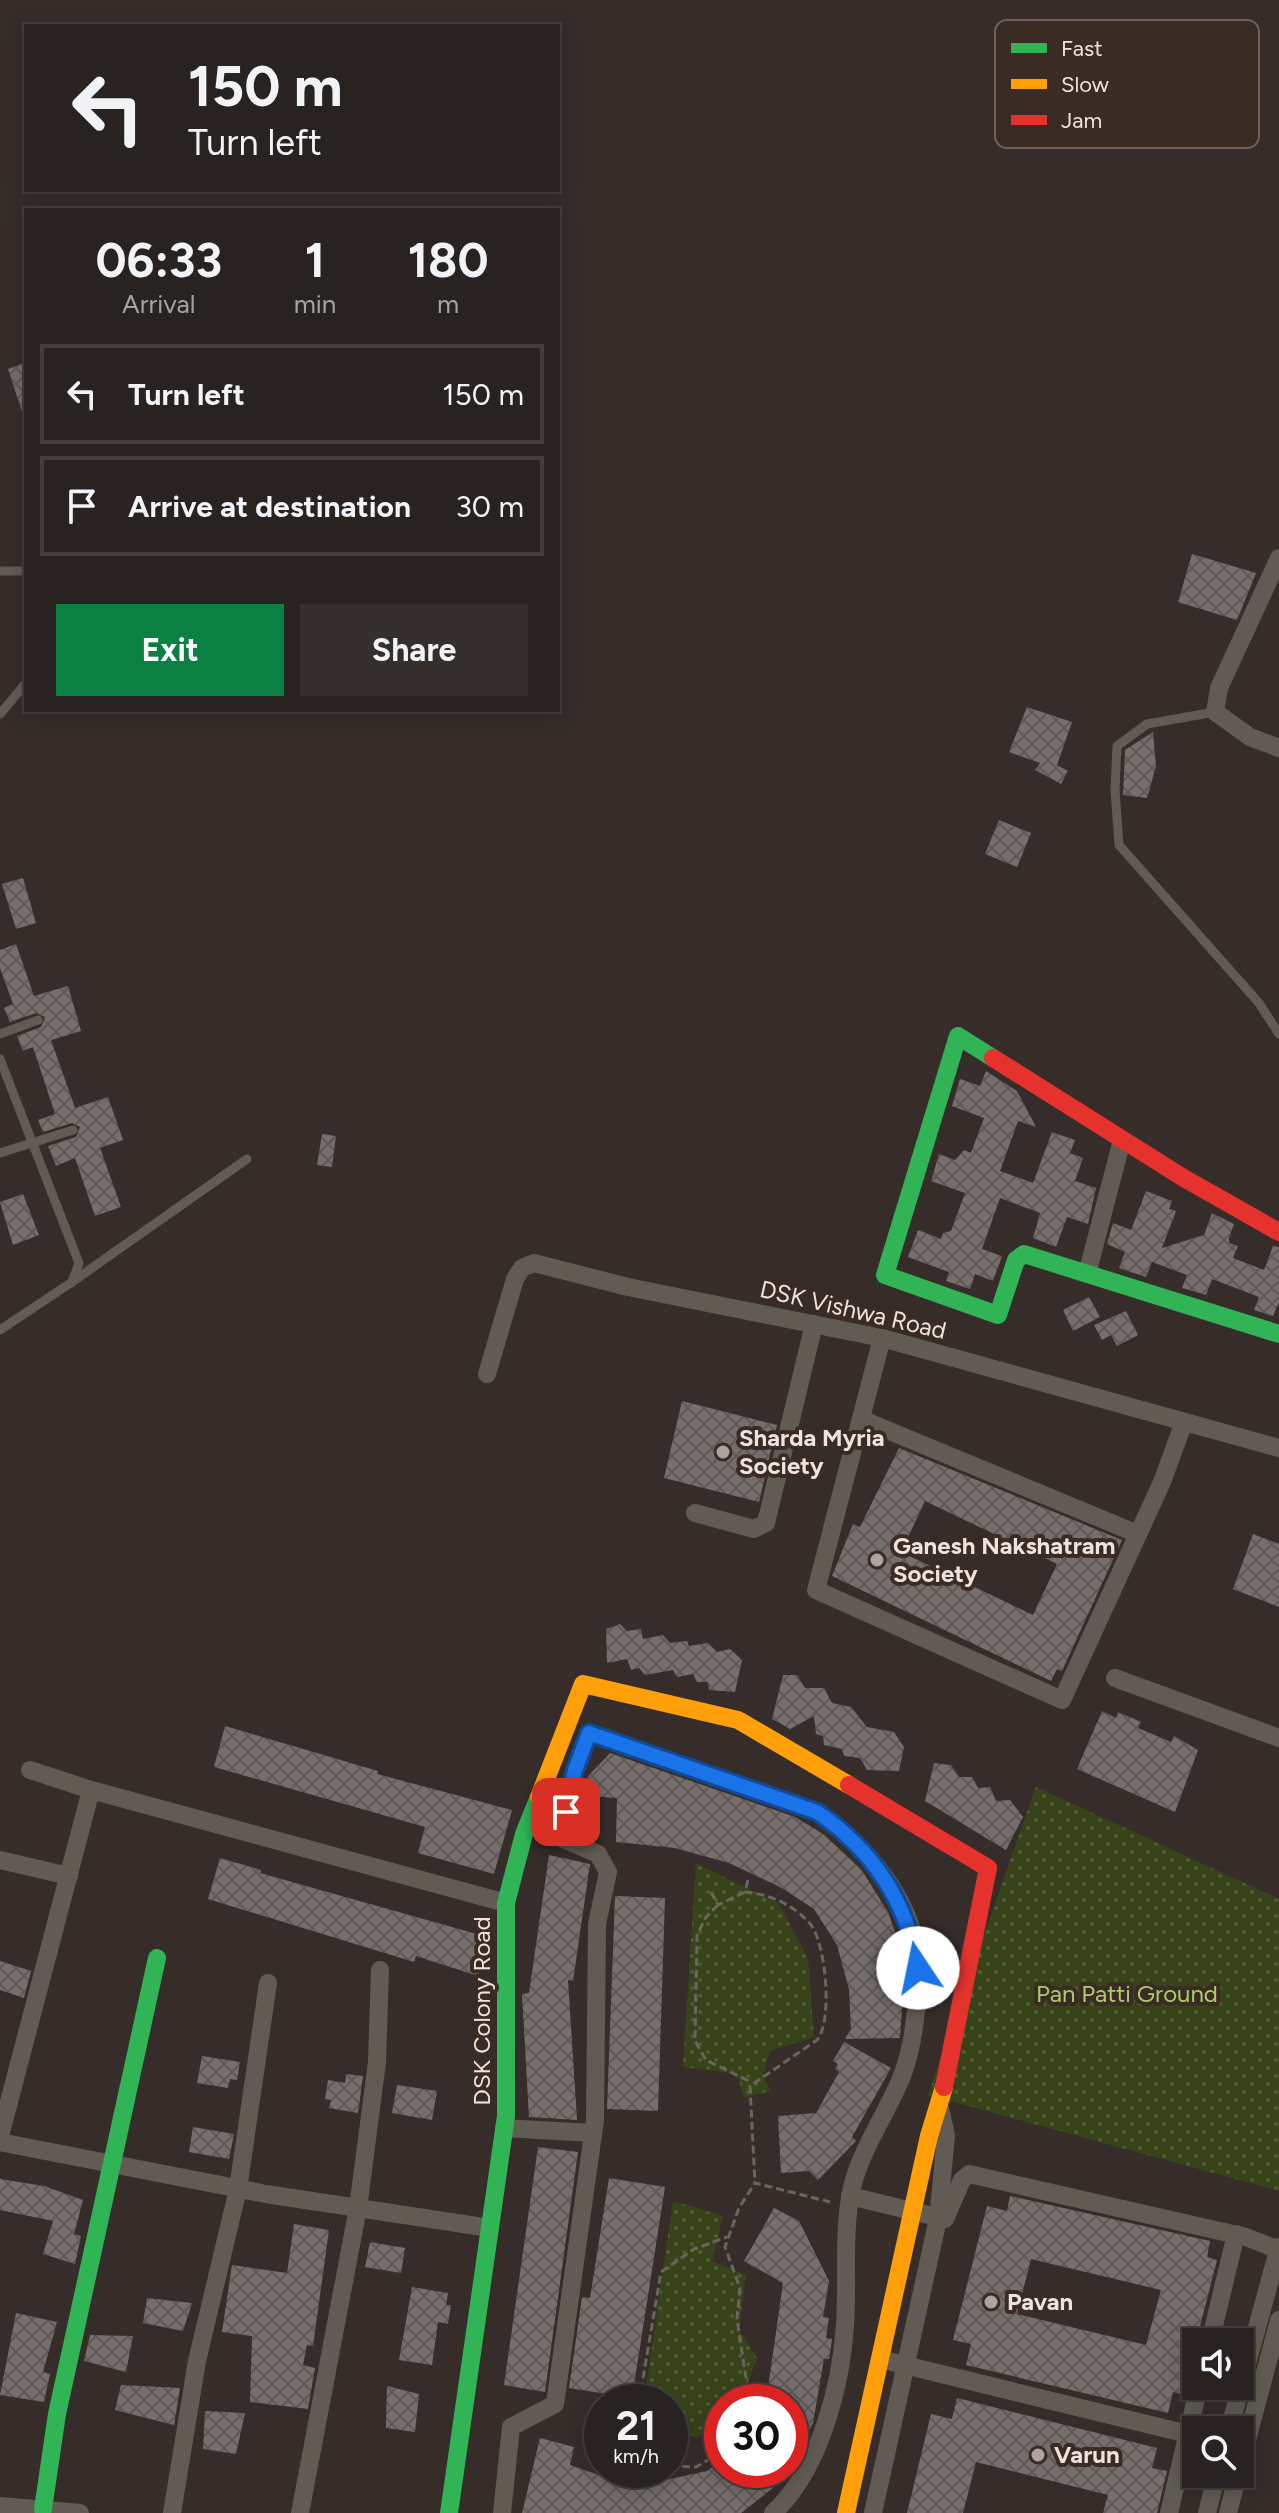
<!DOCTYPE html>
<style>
:root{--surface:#282220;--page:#342f2d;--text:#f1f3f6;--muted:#a5a4a5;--line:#443f3e;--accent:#0b8043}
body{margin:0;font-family:Figtree,sans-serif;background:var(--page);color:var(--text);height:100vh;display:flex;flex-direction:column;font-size:30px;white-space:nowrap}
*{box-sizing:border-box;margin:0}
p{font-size:26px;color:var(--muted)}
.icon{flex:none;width:44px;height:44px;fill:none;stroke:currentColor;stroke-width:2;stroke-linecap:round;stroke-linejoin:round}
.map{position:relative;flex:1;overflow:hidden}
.panel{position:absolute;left:24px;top:208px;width:536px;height:504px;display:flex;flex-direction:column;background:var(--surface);border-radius:0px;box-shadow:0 4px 20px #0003,0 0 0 2px var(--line)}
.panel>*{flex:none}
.top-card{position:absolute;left:24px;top:24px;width:536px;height:168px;border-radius:0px;box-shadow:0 4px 20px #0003,0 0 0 2px var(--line);background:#282220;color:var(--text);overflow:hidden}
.controls{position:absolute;left:1182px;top:2328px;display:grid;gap:16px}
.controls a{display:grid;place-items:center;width:72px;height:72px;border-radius:0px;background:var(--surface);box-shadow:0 4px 20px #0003,0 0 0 2px var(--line);font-size:40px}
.speed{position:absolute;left:584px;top:2384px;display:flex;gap:16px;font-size:40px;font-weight:700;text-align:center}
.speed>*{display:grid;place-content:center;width:104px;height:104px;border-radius:50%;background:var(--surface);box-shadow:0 4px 20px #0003,0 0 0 2px var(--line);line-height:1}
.speed small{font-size:20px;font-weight:400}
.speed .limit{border:12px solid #d22;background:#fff;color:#111}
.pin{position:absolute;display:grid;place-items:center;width:68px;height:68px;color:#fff;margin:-34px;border-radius:16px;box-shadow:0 4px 12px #0006}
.me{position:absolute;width:88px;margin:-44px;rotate:349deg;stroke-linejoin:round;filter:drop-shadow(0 0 6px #0008)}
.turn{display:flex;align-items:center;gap:28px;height:168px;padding:0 32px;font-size:36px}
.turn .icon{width:104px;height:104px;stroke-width:2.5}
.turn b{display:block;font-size:56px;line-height:68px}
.eta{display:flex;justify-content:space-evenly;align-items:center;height:136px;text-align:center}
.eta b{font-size:48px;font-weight:700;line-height:56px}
.primary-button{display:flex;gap:16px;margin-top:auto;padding:16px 32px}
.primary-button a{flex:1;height:92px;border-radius:0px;background:var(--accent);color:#fff;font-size:32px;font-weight:700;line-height:92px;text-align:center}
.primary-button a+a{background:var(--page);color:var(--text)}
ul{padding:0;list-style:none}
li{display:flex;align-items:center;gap:24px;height:100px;margin:0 16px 12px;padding:0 16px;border:4px solid var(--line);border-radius:0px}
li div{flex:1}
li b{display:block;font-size:30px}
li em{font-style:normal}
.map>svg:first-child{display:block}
.grass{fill:url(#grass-dots)}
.building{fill:url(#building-cross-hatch);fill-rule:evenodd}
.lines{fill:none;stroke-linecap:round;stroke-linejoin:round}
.path{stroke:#6b655f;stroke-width:3;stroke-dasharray:8 4;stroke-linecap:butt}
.lane{stroke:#615c53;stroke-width:9}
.street{stroke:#615c53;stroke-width:18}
.fast{stroke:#30b455;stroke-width:18}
.slow{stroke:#ff9f0a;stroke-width:18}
.jam{stroke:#e5322d;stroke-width:18}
.route-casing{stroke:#114b97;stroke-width:20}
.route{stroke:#1a73e8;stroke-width:14}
.poi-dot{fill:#aea3a0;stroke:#3b2b25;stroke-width:3}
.labels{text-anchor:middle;stroke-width:8;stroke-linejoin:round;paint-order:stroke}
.street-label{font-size:24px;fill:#eee3df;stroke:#3b2b25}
.poi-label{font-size:24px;font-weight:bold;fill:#eee3df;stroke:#3b2b25;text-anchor:start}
.park-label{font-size:24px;fill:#a9ce69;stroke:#3b2b25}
.key{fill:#3b2b25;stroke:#71625d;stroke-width:2}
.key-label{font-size:22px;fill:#eee3df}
</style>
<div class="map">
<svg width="1279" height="2513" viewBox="0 0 1279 2513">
<defs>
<pattern id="grass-dots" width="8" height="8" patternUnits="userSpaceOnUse" patternTransform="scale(2)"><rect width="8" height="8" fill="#374419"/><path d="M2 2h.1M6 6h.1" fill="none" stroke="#545f3a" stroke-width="1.8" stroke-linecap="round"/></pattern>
<pattern id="building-cross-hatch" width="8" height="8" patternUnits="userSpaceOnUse" patternTransform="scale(2)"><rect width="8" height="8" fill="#756e6a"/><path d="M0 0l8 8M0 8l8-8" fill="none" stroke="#5e5956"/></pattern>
</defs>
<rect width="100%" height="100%" fill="#362d2a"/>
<g class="grass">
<polygon points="1036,1787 1279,1899 1279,2191 928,2095"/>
<polygon points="696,1863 779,1904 808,1959 814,2037 770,2051 763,2076 771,2091 744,2098 737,2074 683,2067"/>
<polygon points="673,2201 723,2216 712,2261 746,2275 739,2329 757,2358 741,2402 722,2402 722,2420 697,2438 670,2423 670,2402 644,2402"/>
</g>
<g class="building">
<polygon points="26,362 26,415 23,415 8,369"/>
<polygon points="1192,554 1256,573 1237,620 1178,602"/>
<polygon points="1027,707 1072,722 1057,765 1068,771 1061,784 1035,770 1040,763 1009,752"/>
<polygon points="1153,732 1156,766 1147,798 1123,795 1125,750"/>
<polygon points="999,820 1031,833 1017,867 985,854"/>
<polygon points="23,878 36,923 16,929 2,884"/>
<polygon points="16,944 34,996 68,986 81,1031 51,1040 75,1108 108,1097 123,1140 100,1148 121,1207 95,1216 75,1158 56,1166 48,1146 76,1137 80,1127 72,1123 43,1132 38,1120 55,1114 33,1047 23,1051 17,1036 41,1027 45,1017 36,1013 10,1022 4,1008 13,1004 0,968 0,950"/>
<polygon points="986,1071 1017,1091 1036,1127 1018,1121 1000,1171 1033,1183 1052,1132 1075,1140 1070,1153 1083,1158 1075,1181 1096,1188 1088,1224 1067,1217 1056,1247 1033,1238 1040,1213 1000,1198 982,1249 1002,1256 993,1281 975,1274 970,1289 946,1281 949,1272 908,1257 918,1230 941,1239 943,1233 951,1231 965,1193 931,1181 939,1154 955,1160 964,1150 971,1153 984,1118 952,1106 960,1079 980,1086"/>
<polygon points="322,1134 336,1136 332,1167 317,1165"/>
<polygon points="1146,1191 1172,1201 1169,1209 1176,1211 1162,1248 1204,1235 1212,1213 1234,1224 1229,1238 1229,1243 1238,1246 1233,1258 1264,1270 1273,1246 1279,1247 1279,1302 1273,1316 1254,1310 1259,1297 1212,1279 1206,1295 1182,1288 1187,1275 1152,1262 1146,1277 1119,1268 1125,1252 1107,1244 1113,1223 1131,1230"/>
<polygon points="23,1194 39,1235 13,1245 0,1202"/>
<polygon points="1089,1297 1100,1317 1073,1331 1063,1310"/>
<polygon points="1126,1311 1138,1335 1117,1346 1111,1335 1102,1340 1094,1325"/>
<polygon points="682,1401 777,1425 759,1502 664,1478"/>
<path d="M899 1448 1122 1540 1062 1671 1057 1669 1051 1681 832 1576 853 1524 860 1527ZM925 1501 1057 1564 1033 1615 901 1552Z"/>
<polygon points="1253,1534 1279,1544 1279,1607 1233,1589"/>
<polygon points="620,1624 627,1631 641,1629 643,1639 663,1635 670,1643 687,1641 689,1646 708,1643 717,1652 730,1649 742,1660 735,1692 709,1690 708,1682 697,1682 693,1674 677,1677 673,1670 645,1675 639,1668 631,1670 627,1659 607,1663 606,1629"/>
<polygon points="783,1675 797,1675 805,1688 824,1688 832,1703 851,1707 867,1727 894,1732 904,1747 899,1771 867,1770 860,1758 844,1756 842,1749 824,1745 823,1736 816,1734 814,1716 790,1729 772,1719"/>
<polygon points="1102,1711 1116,1718 1118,1712 1141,1722 1138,1728 1171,1742 1174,1736 1198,1750 1175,1812 1077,1769"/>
<polygon points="225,1726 378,1771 377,1774 512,1810 494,1874 418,1853 425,1827 214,1767"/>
<polygon points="610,1753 795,1817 823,1834 861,1869 888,1912 905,1960 900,2038 845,2039 851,2029 849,1989 837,1945 814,1909 780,1887 729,1863 675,1848 616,1842 617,1798 587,1796 588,1776"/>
<polygon points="934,1763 951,1765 959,1777 972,1777 978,1788 990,1787 996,1801 1010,1800 1023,1817 1006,1850 925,1801"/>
<polygon points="549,1855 590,1864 573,1981 568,1980 577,2120 529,2117 522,1994 529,1993"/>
<polygon points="220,1858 261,1870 260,1873 491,1938 478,1976 416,1956 414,1962 208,1899"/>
<polygon points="615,1896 665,1898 658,2111 607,2109"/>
<polygon points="0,1961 31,1971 24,1998 0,1990"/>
<polygon points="844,2042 891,2068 852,2137 856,2141 818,2180 809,2171 781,2173 778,2116 816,2113 839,2072 835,2069 838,2064 833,2061"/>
<polygon points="202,2056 240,2062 237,2080 230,2079 228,2088 197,2083"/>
<polygon points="346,2074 363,2076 358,2113 329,2108 331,2100 325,2099 328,2080 345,2083"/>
<polygon points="397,2085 437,2091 432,2120 392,2113"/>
<polygon points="193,2127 234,2134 229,2159 189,2152"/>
<polygon points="538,2147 578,2152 545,2392 504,2385"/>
<polygon points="609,2178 665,2187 632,2398 569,2388 582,2297 590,2298"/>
<polygon points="0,2179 44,2186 83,2200 74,2234 81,2236 75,2264 43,2254 53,2221 0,2210"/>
<path d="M1010 2196 1210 2241 1207 2257 1217 2260 1196 2342V2363L1185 2395 1173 2392 1168 2413 966 2365 971 2344 953 2340 987 2206 1007 2211ZM1031 2259 1161 2290 1146 2345 1017 2314Z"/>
<polygon points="774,2208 799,2221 829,2281 823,2317 829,2318 826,2338 832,2339 829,2359 824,2359 813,2423 787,2477 741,2513 522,2513 540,2438 574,2447 570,2465 616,2481 642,2478 643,2485 707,2471 722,2460 722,2470 790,2470 790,2402 766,2402 783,2283 744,2261"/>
<polygon points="294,2224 329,2230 313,2346 307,2345 303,2365 315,2368 308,2409 250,2402 252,2336 222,2332 232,2265 287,2273"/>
<polygon points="370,2242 405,2248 401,2273 365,2267"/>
<polygon points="412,2287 448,2293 446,2305 451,2305 448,2324 438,2322 432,2365 399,2360"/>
<polygon points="147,2298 192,2303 183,2331 143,2323"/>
<polygon points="16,2313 57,2322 43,2372 50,2374 44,2402 0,2395"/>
<polygon points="90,2335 133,2336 126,2372 84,2361"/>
<polygon points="121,2385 180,2388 174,2425 115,2410"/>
<polygon points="387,2386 419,2394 415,2432 386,2428"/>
<polygon points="957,2398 1157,2448 1152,2468 1167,2471 1157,2513 1103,2513 1108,2495 976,2462 963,2513 907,2513 931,2414 952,2419"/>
<polygon points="205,2411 245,2413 236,2454 203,2449"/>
</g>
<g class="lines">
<g class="path">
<path d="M748 1880 745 1892C769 1894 795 1905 811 1925 826 1945 833 2021 817 2040L750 2086 755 2183"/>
<polyline points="711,1892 718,1905 745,1892"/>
<polyline points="718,1905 706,1917 697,1935 695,2041 706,2060 747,2080 749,2085"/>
<polyline points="639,2402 661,2272 694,2249 727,2237"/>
<polyline points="743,2402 747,2385 737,2319 740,2288 725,2247 739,2208 755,2183 830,2202"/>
<polyline points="670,2466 696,2467 722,2452"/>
</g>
<g class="lane">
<polyline points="0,571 26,571"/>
<polyline points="1215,712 1147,724 1117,746 1115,790 1119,845 1259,1003 1279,1034"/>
<polyline points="0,714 26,683"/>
<polyline points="0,1034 38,1020"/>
<polyline points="0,1059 79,1263 72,1282 0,1330"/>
<polyline points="0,1153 73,1130"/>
<polyline points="72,1282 247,1159"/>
</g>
<g class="street">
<polyline points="1279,558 1219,688 1215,712 1250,737 1279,748"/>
<polyline points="1087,1274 1122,1140"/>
<polyline points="882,1338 816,1590 1062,1700 1162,1482 1184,1422"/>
<polyline points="487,1374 515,1279 522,1268 534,1263 628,1287 882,1338 1279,1448"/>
<polyline points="863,1420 1138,1534"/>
<polyline points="695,1513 754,1529 766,1523 814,1324"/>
<polyline points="1115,1678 1279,1738"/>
<polyline points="30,1770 91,1790 506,1903"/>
<polyline points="0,1860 69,1876"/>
<polyline points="504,2128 593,2133"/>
<polyline points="0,2136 91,1790"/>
<polyline points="0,2142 266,2194 490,2228"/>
<polyline points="850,2196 945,2219 962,2180 969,2174 1246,2237 1279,2250"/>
<polyline points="1210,2342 1236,2234"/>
<polyline points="880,2359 1196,2436"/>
<polyline points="1229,2430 1279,2247"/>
<polyline points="1240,2466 1279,2320"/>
<polyline points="0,2506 80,2513"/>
<polyline points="172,2513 197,2361 238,2189 268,1983"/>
<polyline points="300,2513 358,2208 377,2062 380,1970"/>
<path d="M502 2513 511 2427 555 2404 595 2120 597 1924 608 1872 598 1854 561 1838 575 1770 589 1733 817 1812C868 1847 917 1903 918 1969 918 2002 914 2045 902 2076 886 2116 856 2156 850 2198 843 2240 848 2284 845 2325 841 2387 819 2471 773 2513"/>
<polyline points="873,2513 938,2219 946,2136 940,2108"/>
<polyline points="1169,2513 1199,2386"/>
<polyline points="1207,2513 1217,2474"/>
<polyline points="1228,2513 1238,2474"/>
</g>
<g class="fast">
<polyline points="993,1058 958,1036 885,1275 998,1315 1016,1260 1024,1254 1279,1334"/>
<polyline points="43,2509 57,2414 157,1958"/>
<polyline points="449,2513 506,2116 506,1903 524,1834 539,1797"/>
</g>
<g class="slow">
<polyline points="539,1797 583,1684 738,1720 849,1785"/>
<polyline points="846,2513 929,2136 944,2087"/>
</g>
<g class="jam">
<polyline points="993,1058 1182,1177 1279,1232"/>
<polyline points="849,1785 988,1868 944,2087"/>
</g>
</g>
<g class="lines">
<g class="route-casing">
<path id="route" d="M566 1812 575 1770 589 1733 817 1812C873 1850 907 1901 918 1968"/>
</g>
<use href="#route" class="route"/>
</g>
<g class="poi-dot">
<circle cx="723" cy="1452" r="8"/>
<circle cx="877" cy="1560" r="8"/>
<circle cx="991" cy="2302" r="8"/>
<circle cx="1038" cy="2455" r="8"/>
</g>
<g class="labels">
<g class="street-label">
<text transform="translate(853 1310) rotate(13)" y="8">DSK Vishwa Road</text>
<text transform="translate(482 2011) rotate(-90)" y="8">DSK Colony Road</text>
</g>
<g class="poi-label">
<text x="739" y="1446">Sharda Myria<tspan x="739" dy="28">Society</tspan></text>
<text x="893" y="1554">Ganesh Nakshatram<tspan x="893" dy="28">Society</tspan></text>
<text x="1007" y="2310">Pavan</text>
<text x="1054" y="2463">Varun</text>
</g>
<g class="park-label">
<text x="1127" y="2002">Pan Patti Ground</text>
</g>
</g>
<rect x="995" y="20" width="264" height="128" rx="12" class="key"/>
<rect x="1011" y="43" width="36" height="10" fill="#30b455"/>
<rect x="1011" y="79" width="36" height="10" fill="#ff9f0a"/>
<rect x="1011" y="115" width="36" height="10" fill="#e5322d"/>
<g class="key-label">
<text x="1061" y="56">Fast</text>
<text x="1061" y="92">Slow</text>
<text x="1061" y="128">Jam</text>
</g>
</svg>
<div class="controls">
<a><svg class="icon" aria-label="sound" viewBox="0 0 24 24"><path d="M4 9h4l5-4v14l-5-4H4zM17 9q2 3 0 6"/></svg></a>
<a><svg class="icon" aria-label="search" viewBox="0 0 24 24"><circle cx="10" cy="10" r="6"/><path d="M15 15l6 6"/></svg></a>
</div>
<div class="speed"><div>21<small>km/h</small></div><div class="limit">30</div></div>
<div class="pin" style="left:566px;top:1812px;background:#d93025"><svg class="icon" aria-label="arrive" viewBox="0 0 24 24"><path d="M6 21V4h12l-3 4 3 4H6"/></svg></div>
<svg class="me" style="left:918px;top:1968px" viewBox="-20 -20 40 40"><circle r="19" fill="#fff"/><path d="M0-13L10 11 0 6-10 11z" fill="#1a73e8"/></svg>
<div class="top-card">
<div class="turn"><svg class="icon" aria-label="left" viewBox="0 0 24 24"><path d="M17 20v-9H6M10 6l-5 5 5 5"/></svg><div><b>150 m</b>Turn left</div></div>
</div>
<section class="panel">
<div class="eta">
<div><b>06:33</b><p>Arrival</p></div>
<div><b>1</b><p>min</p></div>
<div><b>180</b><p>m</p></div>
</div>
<ul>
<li><svg class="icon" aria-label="left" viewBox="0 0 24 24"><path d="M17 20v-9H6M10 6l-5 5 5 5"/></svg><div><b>Turn left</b></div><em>150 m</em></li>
<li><svg class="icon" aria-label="arrive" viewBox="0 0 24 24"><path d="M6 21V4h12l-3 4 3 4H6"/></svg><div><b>Arrive at destination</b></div><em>30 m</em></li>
</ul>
<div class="primary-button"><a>Exit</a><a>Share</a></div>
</section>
</div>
